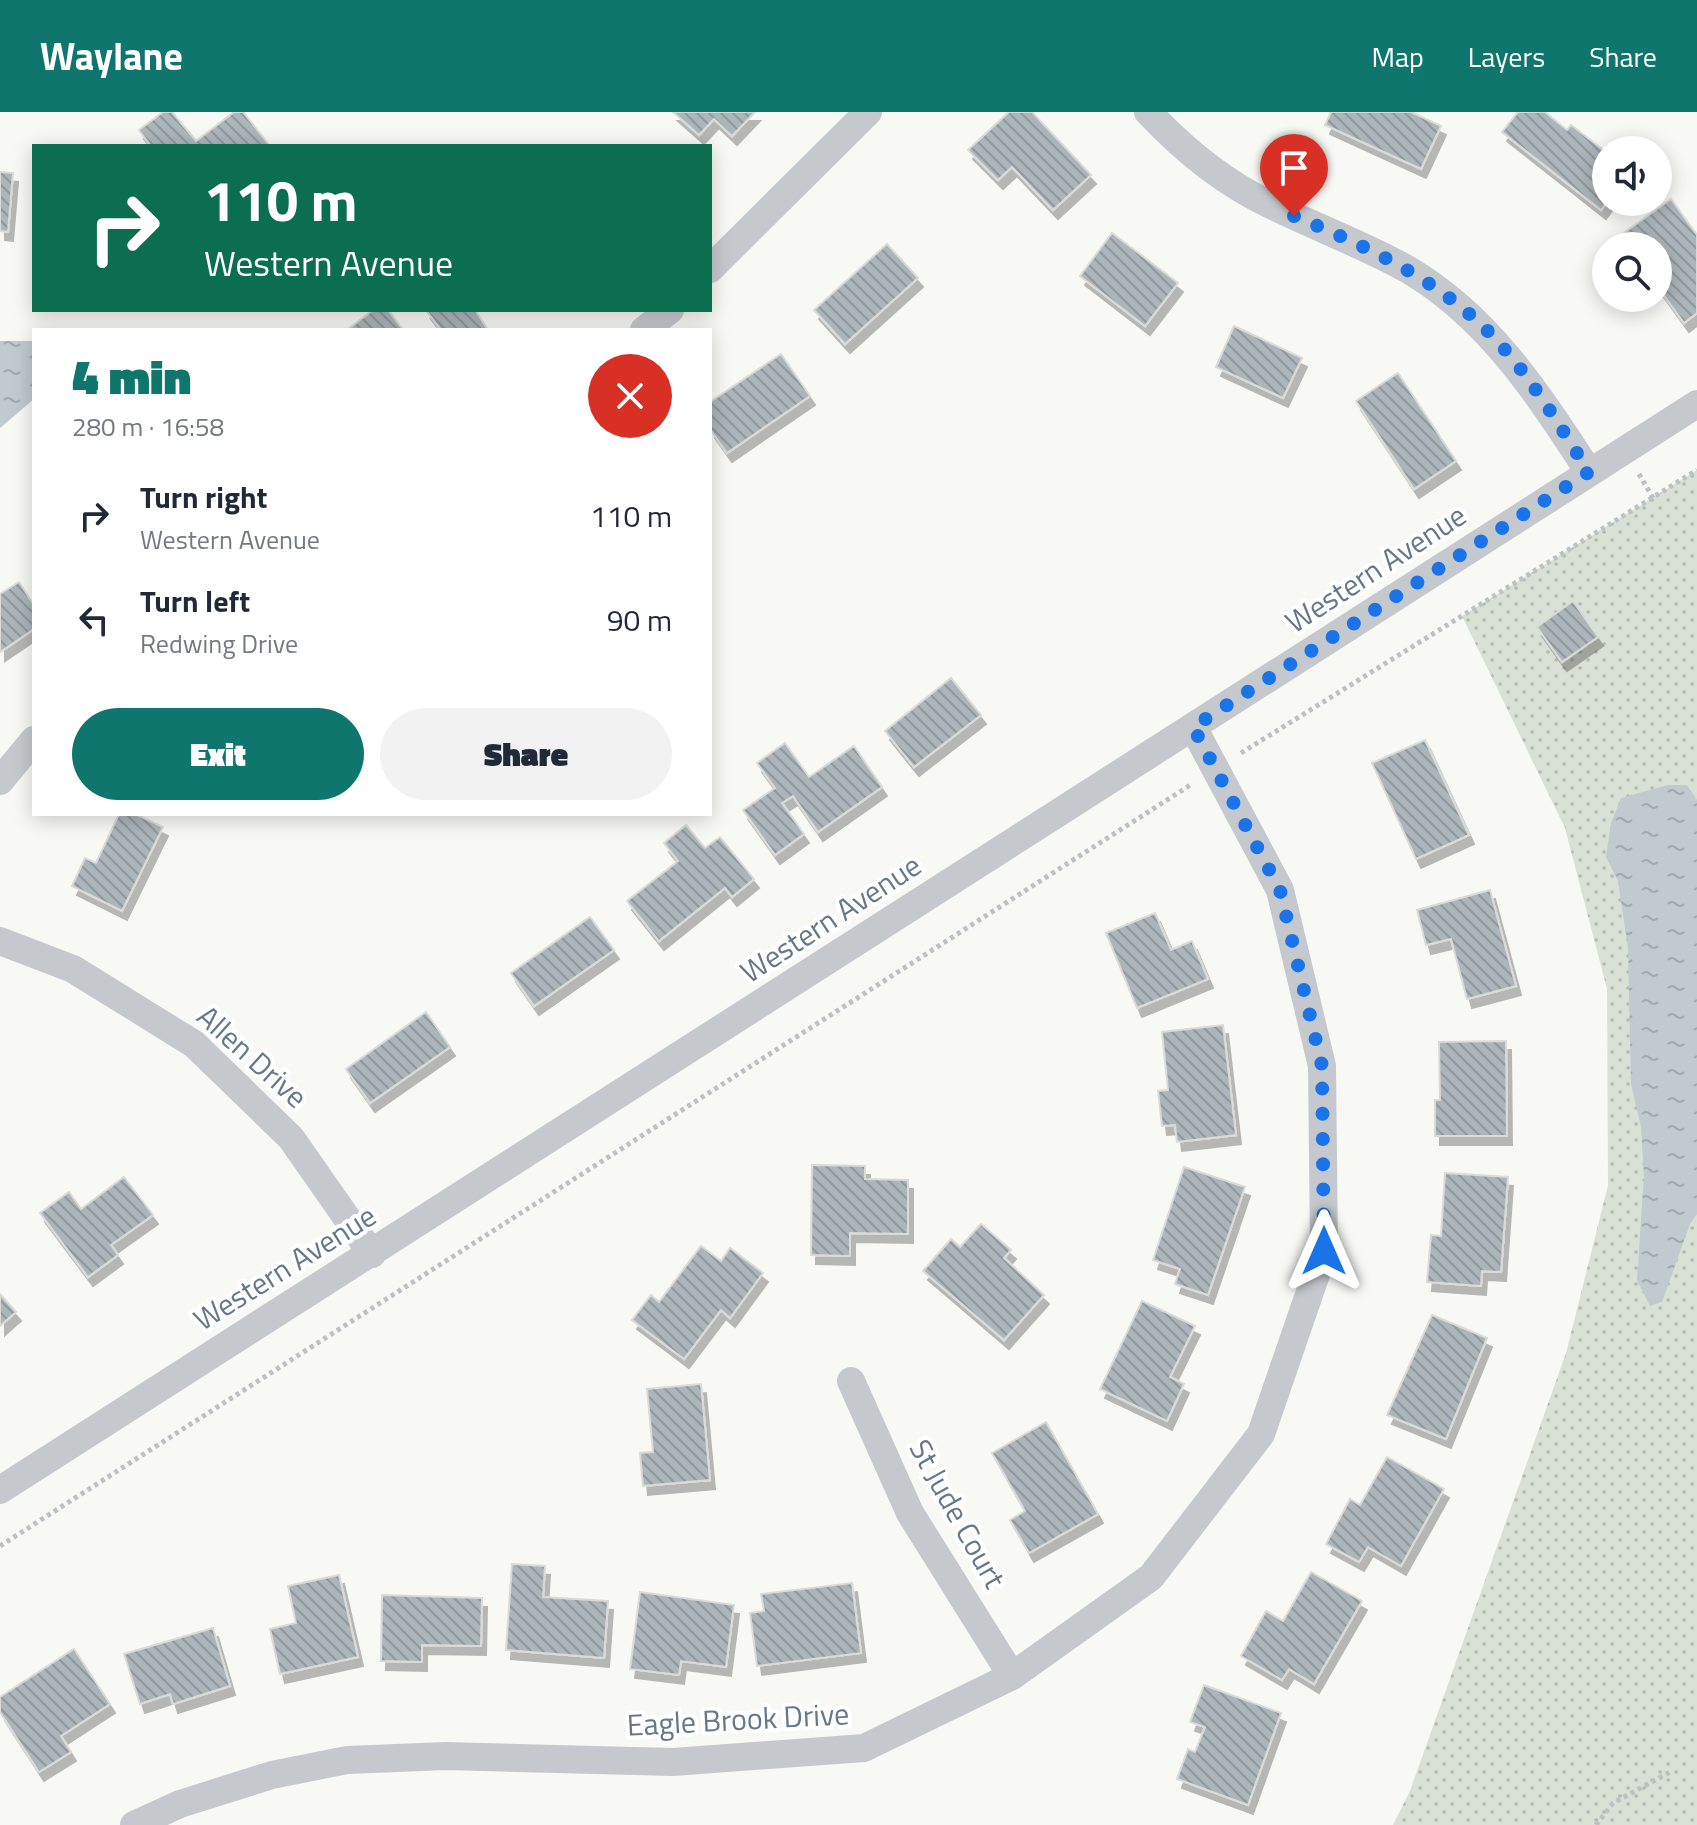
<!DOCTYPE html>
<meta charset="utf-8">
<style>
:root{--surface:#fff;--page:#f2f2f3;--text:#1f2937;--muted:#747a83;--accent:#0f766e}
body{margin:0;font-family:"Titillium Web",sans-serif;background:var(--page);color:var(--text);height:100vh;display:flex;flex-direction:column;font-size:30px;white-space:nowrap}
*{box-sizing:border-box;margin:0}
p{font-size:26px;color:var(--muted)}
.icon{flex:none;width:44px;height:44px;fill:none;stroke:currentColor;stroke-width:2;stroke-linecap:round;stroke-linejoin:round}
.map{position:relative;flex:1;overflow:hidden}
.panel{position:absolute;left:32px;top:216px;width:680px;height:488px;display:flex;flex-direction:column;background:var(--surface);border-radius:0px;box-shadow:0 4px 20px #0003}
.panel>*{flex:none}
.banner{position:absolute;left:32px;top:32px;width:680px;height:168px;border-radius:0px;box-shadow:0 4px 20px #0003;background:#0b6e4f;color:#fff;overflow:hidden}
.buttons{position:absolute;left:1592px;top:24px;display:grid;gap:16px}
.buttons a{display:grid;place-items:center;width:80px;height:80px;border-radius:50%;background:var(--surface);box-shadow:0 4px 20px #0003;font-size:40px}
.pin{position:absolute;display:grid;place-items:center;width:68px;height:68px;color:#fff;margin:-82px -34px;border-radius:50% 50% 50% 0;rotate:-45deg;box-shadow:0 0 8px #0007}
.pin .icon{rotate:45deg}
.me{position:absolute;width:88px;margin:-44px;rotate:0deg;stroke-linejoin:round;filter:drop-shadow(0 0 6px #0008)}
.turn{display:flex;align-items:center;gap:28px;height:168px;padding:0 40px;font-size:36px}
.turn .icon{width:104px;height:104px;stroke-width:2.5}
.turn b{display:block;font-size:56px;line-height:68px}
.round{display:grid;place-items:center;flex:none;width:84px;height:84px;border-radius:42px;background:var(--page)}
.overview{display:flex;align-items:center;justify-content:space-between;height:136px;padding:0 40px}
h1{font-size:48px;font-weight:800;line-height:60px;color:var(--accent)}
.button{display:flex;gap:16px;margin-top:auto;padding:16px 40px}
.button a{flex:1;height:92px;border-radius:48px;background:var(--accent);color:#fff;font-size:32px;font-weight:800;line-height:92px;text-align:center}
.button a+a{background:var(--page);color:var(--text)}
ul{padding:0;list-style:none}
li{display:flex;align-items:center;gap:24px;height:104px;padding:0 40px}
li div{flex:1}
li b{display:block;font-size:30px}
li em{font-style:normal}
header{display:flex;align-items:center;gap:48px;box-sizing:border-box;height:112px;padding:0 40px;background:var(--accent);color:#fff}
header strong{font-size:38px}
nav{display:flex;gap:44px;margin-inline-start:auto;font-size:28px}
.map>svg:first-child{display:block}
.grass{fill:url(#grass-dots)}
.water{fill:url(#water-ripples)}
.building{fill:url(#building-back-hatch);stroke:#dadad7;stroke-width:2;filter:url(#shadow)}
.lines{fill:none;stroke-linecap:round;stroke-linejoin:round}
.path{stroke:#bec1c3;stroke-width:5;stroke-dasharray:4 4;stroke-linecap:butt}
.street{stroke:#c5c9cd;stroke-width:28}
.route{stroke:#1a73e8;stroke-width:14;stroke-dasharray:0 25.2}
.labels{text-anchor:middle;stroke-width:8;stroke-linejoin:round;paint-order:stroke}
.street-label{font-size:30px;fill:#657888;stroke:#fff}
</style>
<header>
<strong>Waylane</strong>
<nav><a>Map</a><a>Layers</a><a>Share</a></nav>
</header>
<div class="map">
<svg width="1697" height="1713" viewBox="0 0 1697 1713">
<defs>
<pattern id="grass-dots" width="8" height="8" patternUnits="userSpaceOnUse" patternTransform="scale(2)"><rect width="8" height="8" fill="#d9e0d6"/><path d="M2 2h.1M6 6h.1" fill="none" stroke="#b4bab3" stroke-width="1.8" stroke-linecap="round"/></pattern>
<pattern id="water-ripples" width="26" height="14" patternUnits="userSpaceOnUse" patternTransform="scale(2)"><rect width="26" height="14" fill="#c0cacf"/><path d="M2 4q2-2 4 0t4 0M15 11q2-2 4 0t4 0" fill="none" stroke="#a0a9ae"/></pattern>
<pattern id="building-back-hatch" width="6" height="6" patternUnits="userSpaceOnUse" patternTransform="scale(2)"><rect width="6" height="6" fill="#acb5ba"/><path d="M-1 5l2 2M0 0l6 6M5-1l2 2" fill="none" stroke="#90989d"/></pattern>
<filter id="shadow"><feDropShadow dx="5" dy="9" stdDeviation="0" flood-color="#0004"/></filter>
</defs>
<rect width="100%" height="100%" fill="#f8f8f5"/>
<polygon class="grass" points="1697,358 1697,1713 1393,1713 1410,1679 1566,1241 1608,1073 1607,877 1565,716 1462,504"/>
<g class="water">
<polygon points="0,229 34,229 34,287 0,316"/>
<polygon points="1668,673 1687,673 1697,688 1697,1102 1690,1112 1662,1190 1650,1194 1637,1168 1644,1064 1641,1015 1631,972 1628,836 1618,769 1606,745 1611,711 1621,686"/>
</g>
<g class="building">
<polygon points="163,0 172,0 196,29 234,0 243,0 270,34 151,34 139,18"/>
<polygon points="673,0 755,0 732,24 714,7 699,23"/>
<polygon points="1009,0 1032,0 1091,63 1053,98 1012,55 998,68 968,38"/>
<polygon points="1331,0 1411,0 1441,14 1421,57 1325,13"/>
<polygon points="1518,0 1545,0 1567,18 1571,13 1606,40 1607,90 1601,98 1502,20"/>
<polygon points="0,60 13,61 8,120 0,119"/>
<polygon points="1671,87 1697,123 1697,201 1684,211 1658,175 1658,134 1629,134 1621,123"/>
<polygon points="1112,121 1178,171 1145,214 1080,164"/>
<polygon points="887,132 918,166 845,232 814,198"/>
<polygon points="373,198 388,198 403,218 347,218"/>
<polygon points="426,198 475,198 488,218 441,218"/>
<polygon points="1234,214 1302,246 1283,286 1216,255"/>
<polygon points="781,242 810,284 727,341 710,317 710,290"/>
<polygon points="1398,261 1456,349 1414,377 1356,289"/>
<polygon points="19,470 34,493 34,517 0,540 0,482"/>
<polygon points="1573,489 1598,525 1562,550 1537,515"/>
<polygon points="951,566 981,603 914,655 885,619"/>
<polygon points="1425,628 1469,723 1416,747 1372,651"/>
<polygon points="785,631 809,665 854,634 882,675 818,720 793,684 782,691 804,722 775,743 743,698 775,676 757,651"/>
<polygon points="119,702 135,702 163,715 122,799 72,774 85,746 96,751"/>
<polygon points="686,713 705,736 720,725 754,767 732,785 725,776 659,829 627,789 678,749 664,731"/>
<polygon points="1490,778 1516,874 1467,887 1451,827 1426,833 1417,798"/>
<polygon points="1155,801 1171,838 1192,829 1208,867 1137,896 1106,821"/>
<polygon points="590,805 614,838 534,894 511,861"/>
<polygon points="426,900 450,935 370,991 346,957"/>
<polygon points="1223,913 1236,1023 1177,1030 1175,1013 1162,1014 1158,979 1168,978 1162,920"/>
<polygon points="1506,929 1507,1024 1435,1024 1435,988 1440,988 1439,930"/>
<polygon points="812,1053 865,1054 865,1067 908,1068 908,1122 850,1121 850,1144 811,1143"/>
<polygon points="1184,1055 1245,1075 1208,1183 1175,1172 1180,1157 1153,1148"/>
<polygon points="1445,1061 1508,1065 1501,1160 1482,1159 1481,1174 1427,1170 1431,1123 1441,1124"/>
<polygon points="124,1065 153,1103 111,1133 118,1143 88,1165 40,1101 69,1080 81,1097"/>
<polygon points="981,1112 1011,1138 1004,1146 1044,1183 1004,1228 923,1159 951,1127 960,1135"/>
<polygon points="701,1134 721,1149 730,1136 763,1161 730,1206 721,1198 684,1247 632,1208 651,1183 659,1190"/>
<polygon points="0,1182 16,1200 0,1214"/>
<polygon points="1142,1189 1195,1214 1170,1265 1184,1272 1167,1309 1100,1277"/>
<polygon points="1432,1203 1487,1226 1446,1327 1387,1303"/>
<polygon points="701,1272 710,1368 643,1374 640,1341 653,1340 647,1277"/>
<polygon points="1046,1310 1098,1402 1029,1441 1010,1408 1025,1399 992,1341"/>
<polygon points="1387,1345 1444,1377 1401,1454 1368,1435 1359,1450 1326,1432 1350,1387 1360,1393"/>
<polygon points="512,1452 545,1454 543,1485 608,1489 604,1546 506,1538"/>
<polygon points="1311,1460 1362,1489 1314,1572 1289,1557 1282,1568 1241,1544 1266,1499 1283,1509"/>
<polygon points="339,1463 358,1545 280,1562 270,1517 296,1511 288,1474"/>
<polygon points="852,1471 861,1541 757,1554 750,1501 764,1499 761,1482"/>
<polygon points="640,1480 734,1493 726,1555 681,1549 679,1563 630,1557"/>
<polygon points="382,1483 482,1486 481,1534 422,1533 422,1550 381,1549"/>
<polygon points="213,1516 230,1574 173,1592 170,1582 140,1592 124,1542"/>
<polygon points="74,1537 110,1592 61,1624 71,1640 39,1660 0,1600 0,1585"/>
<polygon points="1204,1573 1281,1601 1248,1693 1177,1667 1188,1637 1195,1640 1205,1615 1190,1610"/>
</g>
<g class="lines">
<g class="path">
<polyline points="1639,362 1653,386"/>
<polyline points="1241,641 1697,358"/>
<polyline points="0,1434 1192,672"/>
<polyline points="1596,1713 1613,1691 1672,1659"/>
</g>
<g class="street">
<path d="M1148 0C1183 37 1222 70 1269 92 1315 115 1362 132 1407 157 1489 205 1538 282 1589 360"/>
<polyline points="710,157 868,0"/>
<polyline points="644,218 670,198"/>
<polyline points="0,669 34,628"/>
<polyline points="0,829 73,857 194,932 291,1026 372,1142"/>
<polyline points="851,1269 910,1401 1012,1564"/>
<polyline points="0,1378 1697,292"/>
<polyline points="134,1713 180,1692 272,1663 347,1648 446,1644 673,1650 864,1636 1012,1564 1151,1465 1261,1322 1324,1139 1322,954 1280,778 1193,615"/>
</g>
</g>
<g class="lines">
<path class="route" d="M1294 104C1358 131 1423 160 1475 207 1522 249 1555 307 1589 360L1193 615 1280 778 1322 954 1324 1139"/>
</g>
<g class="labels">
<g class="street-label">
<text transform="translate(1376 457) rotate(-33)" y="10">Western Avenue</text>
<text transform="translate(831 807) rotate(-33)" y="10">Western Avenue</text>
<text transform="translate(252 945) rotate(42)" y="10">Allen Drive</text>
<text transform="translate(285 1156) rotate(-32)" y="10">Western Avenue</text>
<text transform="translate(957 1402) rotate(61)" y="10">St Jude Court</text>
<text transform="translate(738 1608) rotate(-3)" y="10">Eagle Brook Drive</text>
</g>
</g>
</svg>
<div class="buttons">
<a><svg class="icon" aria-label="sound" viewBox="0 0 24 24"><path d="M4 9h4l5-4v14l-5-4H4zM17 9q2 3 0 6"/></svg></a>
<a><svg class="icon" aria-label="search" viewBox="0 0 24 24"><circle cx="10" cy="10" r="6"/><path d="M15 15l6 6"/></svg></a>
</div>
<div class="pin" style="left:1294px;top:104px;background:#d93025"><svg class="icon" aria-label="arrive" viewBox="0 0 24 24"><path d="M6 21V4h12l-3 4 3 4H6"/></svg></div>
<svg class="me" style="left:1324px;top:1139px" viewBox="-20 -20 40 40"><path d="M0-17L14 15 0 8-14 15z" fill="#1a73e8" stroke="#fff" stroke-width="4"/></svg>
<div class="banner">
<div class="turn"><svg class="icon" aria-label="right" viewBox="0 0 24 24"><path d="M7 20v-9h11M14 6l5 5-5 5"/></svg><div><b>110 m</b>Western Avenue</div></div>
</div>
<section class="panel">
<div class="overview"><div><h1>4 min</h1><p>280 m · 16:58</p></div><a class="round" style="background:#d93025;color:#fff"><svg class="icon" aria-label="close" viewBox="0 0 24 24"><path d="M6 6l12 12M18 6L6 18"/></svg></a></div>
<ul>
<li><svg class="icon" aria-label="right" viewBox="0 0 24 24"><path d="M7 20v-9h11M14 6l5 5-5 5"/></svg><div><b>Turn right</b><p>Western Avenue</p></div><em>110 m</em></li>
<li><svg class="icon" aria-label="left" viewBox="0 0 24 24"><path d="M17 20v-9H6M10 6l-5 5 5 5"/></svg><div><b>Turn left</b><p>Redwing Drive</p></div><em>90 m</em></li>
</ul>
<div class="button"><a>Exit</a><a>Share</a></div>
</section>
</div>
